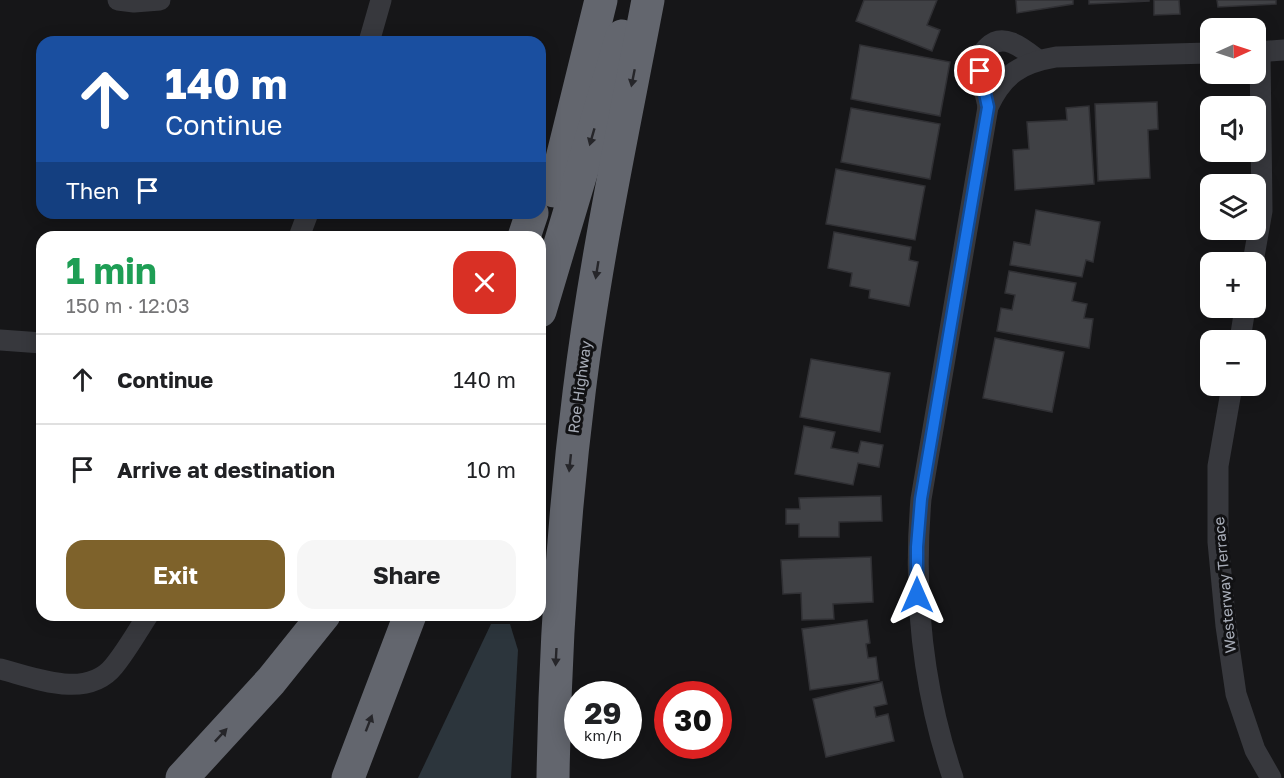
<!DOCTYPE html>
<meta charset="utf-8">
<style>
:root{--surface:#fff;--page:#f6f6f6;--text:#202124;--muted:#757577;--line:#e0e0e0;--accent:#7e622b}
body{margin:0;font-family:"Golos Text",sans-serif;background:var(--page);color:var(--text);height:100vh;display:flex;flex-direction:column;font-size:22px;white-space:nowrap}
*{box-sizing:border-box;margin:0}
p{font-size:20px;color:var(--muted)}
.icon{flex:none;width:33px;height:33px;fill:none;stroke:currentColor;stroke-width:2;stroke-linecap:round;stroke-linejoin:round}
.map{position:relative;flex:1;overflow:hidden}
.sheet{position:absolute;left:36px;top:231px;width:510px;height:390px;display:flex;flex-direction:column;background:var(--surface);border-radius:18px;box-shadow:0 3px 15px #0003}
.sheet>*{flex:none}
.banner{position:absolute;left:36px;top:36px;width:510px;height:183px;border-radius:18px;box-shadow:0 3px 15px #0003;background:#1a4fa0;color:#fff;overflow:hidden}
.needle{width:39px;rotate:87deg}
.fabs{position:absolute;left:1200px;top:18px;display:grid;gap:12px}
.fabs a{display:grid;place-items:center;width:66px;height:66px;border-radius:12px;background:var(--surface);box-shadow:0 3px 15px #0003;font-size:30px}
.speed{position:absolute;left:564px;top:681px;display:flex;gap:12px;font-size:30px;font-weight:700;text-align:center}
.speed>*{display:grid;place-content:center;width:78px;height:78px;border-radius:50%;background:var(--surface);box-shadow:0 3px 15px #0003;line-height:1}
.speed small{font-size:15px;font-weight:400}
.speed .limit{border:9px solid #d22;background:#fff;color:#111}
.pin{position:absolute;display:grid;place-items:center;width:51px;height:51px;color:#fff;margin:-26px;border:3px solid #fff;border-radius:50%;box-shadow:0 2px 6px #0007}
.me{position:absolute;width:66px;margin:-33px;rotate:0deg;stroke-linejoin:round;filter:drop-shadow(0 0 4px #0008)}
.turn{display:flex;align-items:center;gap:21px;height:126px;padding:0 30px;font-size:27px}
.turn .icon{width:78px;height:78px;stroke-width:2.5}
.turn b{display:block;font-size:42px;line-height:51px}
.then{display:flex;align-items:center;height:57px;padding:0 30px;background:#0003;gap:12px;font-size:22px}
.round{display:grid;place-items:center;flex:none;width:63px;height:63px;border-radius:18px;background:var(--page)}
.summary{display:flex;align-items:center;justify-content:space-between;height:102px;padding:0 30px}
h1{font-size:36px;font-weight:700;line-height:45px;color:#1e9e55}
.action{display:flex;gap:12px;margin-top:auto;padding:12px 30px}
.action a{flex:1;height:69px;border-radius:18px;background:var(--accent);color:#fff;font-size:24px;font-weight:700;line-height:69px;text-align:center}
.action a+a{background:var(--page);color:var(--text)}
ul{padding:0;list-style:none}
li{display:flex;align-items:center;gap:18px;height:90px;padding:0 30px;border-top:2px solid var(--line)}
li div{flex:1}
li b{display:block;font-size:22px}
li em{font-style:normal}
.map>svg:first-child{display:block}
.water{fill:#2c353c}
.building{fill:#404145;stroke:#303034;stroke-width:1.5}
.lines{fill:none;stroke-linecap:round;stroke-linejoin:round}
.minor{stroke:#37383d;stroke-width:21}
.motorway{stroke:#63666e;stroke-width:33}
.oneway{fill:#26262a}
.route-casing{stroke:#114b97;stroke-width:15}
.route{stroke:#1a73e8;stroke-width:10}
.labels{text-anchor:middle;stroke-width:6;stroke-linejoin:round;paint-order:stroke}
.street-label{font-size:15px;fill:#a8adb8;stroke:#111113}
</style>
<div class="map">
<svg width="1284" height="778" viewBox="0 0 1284 778">
<rect width="100%" height="100%" fill="#161618"/>
<polygon class="water" points="491,624 510,624 518,650 511,778 418,778"/>
<g class="building">
<polygon points="864,0 937,0 927,25 940,30 932,51 856,21"/>
<polygon points="1016,0 1073,0 1073,4 1017,13"/>
<polygon points="1089,0 1149,0 1149,1 1089,4"/>
<polygon points="1154,0 1179,0 1180,14 1154,15"/>
<polygon points="1217,0 1276,0 1276,4 1218,7"/>
<polygon points="860,45 950,62 940,116 851,99"/>
<polygon points="1157,102 1158,129 1148,130 1150,178 1098,181 1095,104"/>
<polygon points="1089,106 1094,184 1015,190 1013,150 1029,149 1027,122 1067,120 1066,108"/>
<polygon points="851,108 940,124 930,179 841,162"/>
<polygon points="836,169 925,186 915,240 826,224"/>
<polygon points="1036,210 1100,222 1093,262 1086,260 1082,277 1010,265 1014,242 1030,245"/>
<polygon points="834,232 911,247 909,260 918,262 909,306 869,298 870,290 850,286 852,273 828,268"/>
<polygon points="1009,271 1076,283 1072,301 1087,304 1084,318 1093,319 1089,348 997,331 1001,308 1012,310 1015,295 1005,293"/>
<polygon points="995,338 1064,352 1052,412 983,398"/>
<polygon points="811,359 890,373 880,432 800,417"/>
<polygon points="804,426 835,432 831,448 858,453 861,441 883,445 879,467 858,463 853,485 795,474"/>
<polygon points="881,496 882,521 839,522 839,537 799,537 799,524 786,524 786,509 800,509 799,498"/>
<polygon points="871,557 873,602 833,604 834,619 802,620 801,593 783,594 781,560"/>
<polygon points="867,620 870,643 866,644 868,658 876,657 879,680 810,690 802,629"/>
<polygon points="882,682 887,704 874,707 876,717 888,714 894,741 826,757 813,699"/>
</g>
<g class="lines">
<g class="minor">
<polyline points="118,0 134,2 160,0"/>
<polyline points="369,42 381,0"/>
<polyline points="1256,52 1284,50"/>
<path d="M988 107C986 93 979 78 980 64 980 58 983 51 988 47 1004 31 1025 50 1038 60"/>
<polyline points="299,237 308,213"/>
<polyline points="1253,262 1262,211 1260,52"/>
<polyline points="0,340 42,343"/>
<polyline points="1240,340 1245,308"/>
<polyline points="1232,386 1218,466 1218,542 1226,626 1236,694 1255,750 1271,778"/>
<path d="M0 669C35 678 87 700 114 666 127 650 137 632 148 615"/>
<path d="M953 778C922 687 913 594 921 499L988 107C1003 74 1021 63 1056 57L1210 53"/>
</g>
<g class="motorway">
<polyline points="554,191 601,0"/>
<polyline points="524,237 532,213"/>
<polyline points="540,311 622,36"/>
<polyline points="182,778 271,681 324,615"/>
<polyline points="348,778 410,615"/>
<path d="M553 778C555 649 563 521 579 393 595 261 623 131 648 0"/>
</g>
</g>
<defs><path id="oneway-solid" d="M-6-.8H1V-3.2L6.5 0L1 3.2V.8H-6Z" transform="scale(1.5)"/></defs>
<g class="oneway">
<use href="#oneway-solid" transform="translate(633 78) rotate(101)"/>
<use href="#oneway-solid" transform="translate(592 137) rotate(106)"/>
<use href="#oneway-solid" transform="translate(597 270) rotate(99)"/>
<use href="#oneway-solid" transform="translate(570 463) rotate(96)"/>
<use href="#oneway-solid" transform="translate(556 657) rotate(93)"/>
<use href="#oneway-solid" transform="translate(369 723) rotate(-69)"/>
<use href="#oneway-solid" transform="translate(221 735) rotate(-47)"/>
</g>
<g class="lines">
<g class="route-casing">
<polyline id="route" points="917,595 917,547 921,499 988,107 980,71"/>
</g>
<use href="#route" class="route"/>
</g>
<g class="labels">
<g class="street-label">
<text transform="translate(580 387) rotate(-82)" y="5">Roe Highway</text>
<text transform="translate(1225 585) rotate(-95)" y="5">Westerway Terrace</text>
</g>
</g>
</svg>
<div class="fabs">
<a><svg class="needle" viewBox="-14 -14 28 28"><path d="M0-13l5 13h-10z" fill="#e53935"/><path d="M0 13l5-13h-10z" fill="#757577"/></svg></a>
<a><svg class="icon" aria-label="sound" viewBox="0 0 24 24"><path d="M4 9h4l5-4v14l-5-4H4zM17 9q2 3 0 6"/></svg></a>
<a><svg class="icon" aria-label="layers" viewBox="0 0 24 24"><path d="M12 4l9 5-9 5-9-5zM3 14l9 5 9-5"/></svg></a>
<a>+</a>
<a>−</a>
</div>
<div class="speed"><div>29<small>km/h</small></div><div class="limit">30</div></div>
<div class="pin" style="left:980px;top:71px;background:#d93025"><svg class="icon" aria-label="arrive" viewBox="0 0 24 24"><path d="M6 21V4h12l-3 4 3 4H6"/></svg></div>
<svg class="me" style="left:917px;top:595px" viewBox="-20 -20 40 40"><path d="M0-17L14 15 0 8-14 15z" fill="#1a73e8" stroke="#fff" stroke-width="4"/></svg>
<div class="banner">
<div class="turn"><svg class="icon" aria-label="ahead" viewBox="0 0 24 24"><path d="M12 20V5M6 11l6-6 6 6"/></svg><div><b>140 m</b>Continue</div></div>
<div class="then">Then<svg class="icon" aria-label="arrive" viewBox="0 0 24 24"><path d="M6 21V4h12l-3 4 3 4H6"/></svg></div>
</div>
<section class="sheet">
<div class="summary"><div><h1>1 min</h1><p>150 m · 12:03</p></div><a class="round" style="background:#d93025;color:#fff"><svg class="icon" aria-label="close" viewBox="0 0 24 24"><path d="M6 6l12 12M18 6L6 18"/></svg></a></div>
<ul>
<li><svg class="icon" aria-label="ahead" viewBox="0 0 24 24"><path d="M12 20V5M6 11l6-6 6 6"/></svg><div><b>Continue</b></div><em>140 m</em></li>
<li><svg class="icon" aria-label="arrive" viewBox="0 0 24 24"><path d="M6 21V4h12l-3 4 3 4H6"/></svg><div><b>Arrive at destination</b></div><em>10 m</em></li>
</ul>
<div class="action"><a>Exit</a><a>Share</a></div>
</section>
</div>
